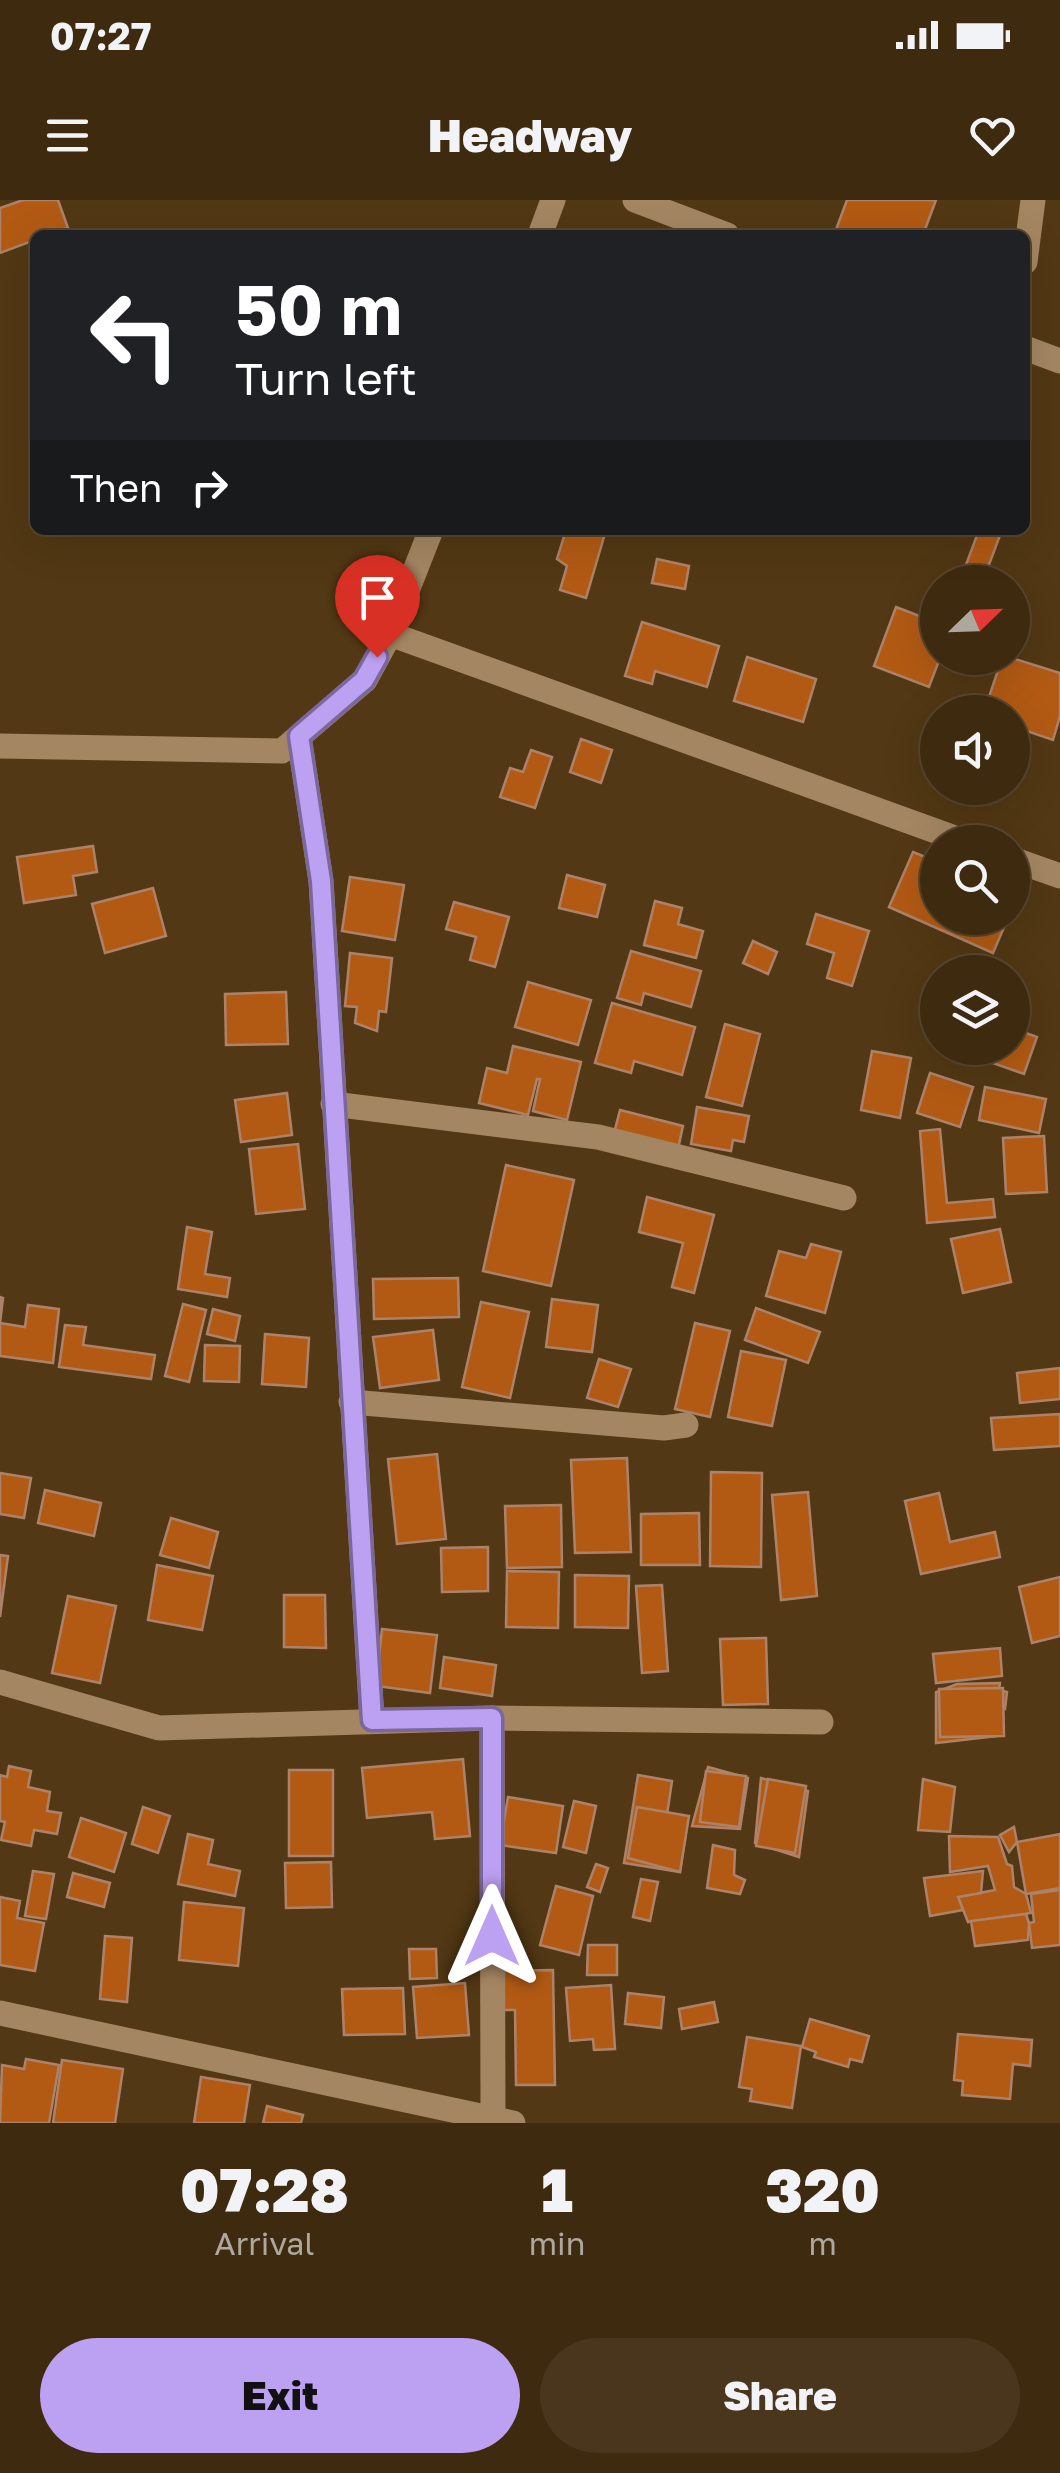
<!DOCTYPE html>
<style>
:root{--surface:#3e2a0f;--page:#49361d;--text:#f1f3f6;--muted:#ada79e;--line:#57462f;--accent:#bca0f2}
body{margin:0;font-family:"Golos Text",sans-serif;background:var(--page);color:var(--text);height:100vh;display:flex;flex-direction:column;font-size:38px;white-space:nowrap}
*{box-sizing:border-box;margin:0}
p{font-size:32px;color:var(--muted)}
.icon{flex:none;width:55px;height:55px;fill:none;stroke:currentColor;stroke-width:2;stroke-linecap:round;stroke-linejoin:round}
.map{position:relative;height:1923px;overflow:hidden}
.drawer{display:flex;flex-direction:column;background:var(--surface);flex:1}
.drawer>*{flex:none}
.top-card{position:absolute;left:30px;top:30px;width:1000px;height:305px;border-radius:15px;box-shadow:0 10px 40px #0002,0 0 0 2px var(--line);background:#202124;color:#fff;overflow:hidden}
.needle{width:65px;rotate:67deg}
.buttons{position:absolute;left:920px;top:365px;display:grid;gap:20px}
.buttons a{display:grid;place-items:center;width:110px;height:110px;border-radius:50%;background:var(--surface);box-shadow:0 10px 40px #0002,0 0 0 2px var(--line);font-size:50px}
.pin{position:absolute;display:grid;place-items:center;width:85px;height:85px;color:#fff;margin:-102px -42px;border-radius:50% 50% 50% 0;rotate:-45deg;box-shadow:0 0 10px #0007}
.pin .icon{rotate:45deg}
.me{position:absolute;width:110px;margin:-55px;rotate:0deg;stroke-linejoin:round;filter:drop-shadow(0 0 8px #0008)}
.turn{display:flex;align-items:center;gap:35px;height:210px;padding:0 40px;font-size:45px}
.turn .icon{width:130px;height:130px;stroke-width:2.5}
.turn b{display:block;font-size:70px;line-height:85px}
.then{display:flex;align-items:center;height:95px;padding:0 40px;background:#0003;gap:20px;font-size:38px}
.eta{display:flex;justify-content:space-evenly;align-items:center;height:170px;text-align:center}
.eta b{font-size:60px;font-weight:800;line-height:70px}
.cta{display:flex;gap:20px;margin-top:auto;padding:20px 40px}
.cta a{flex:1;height:115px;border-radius:60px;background:var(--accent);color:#111;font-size:40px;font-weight:800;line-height:115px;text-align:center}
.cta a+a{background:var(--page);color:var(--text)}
.status{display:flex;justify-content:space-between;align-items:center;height:70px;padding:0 50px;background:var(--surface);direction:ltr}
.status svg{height:28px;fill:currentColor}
header{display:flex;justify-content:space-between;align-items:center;height:130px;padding:0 40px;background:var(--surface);font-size:45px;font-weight:800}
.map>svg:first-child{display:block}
.building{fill:#b25a14;stroke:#ac836a;stroke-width:2.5}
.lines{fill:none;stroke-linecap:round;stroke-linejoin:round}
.street{stroke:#a48662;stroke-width:25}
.route-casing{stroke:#7a689d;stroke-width:25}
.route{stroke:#bca0f2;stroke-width:18}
</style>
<div class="status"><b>07:27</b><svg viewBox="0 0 49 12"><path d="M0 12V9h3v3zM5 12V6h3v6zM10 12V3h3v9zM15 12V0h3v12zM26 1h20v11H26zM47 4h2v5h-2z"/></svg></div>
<header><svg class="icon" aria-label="menu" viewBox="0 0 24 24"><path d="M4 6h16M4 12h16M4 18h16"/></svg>Headway<svg class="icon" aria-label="heart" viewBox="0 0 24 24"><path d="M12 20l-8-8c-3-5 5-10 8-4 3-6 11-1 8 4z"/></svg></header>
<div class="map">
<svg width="1060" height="1923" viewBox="0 0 1060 1923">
<rect width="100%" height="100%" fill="#523814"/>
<g class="building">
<polygon points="23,0 58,0 68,28 49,35 35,35 35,40 0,53 0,8"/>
<polygon points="847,0 936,0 923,35 834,35"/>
<polygon points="566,330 606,330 586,398 560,390 567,366 557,359"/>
<polygon points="979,330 1002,330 984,378 964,370"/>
<polygon points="657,359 689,366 685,389 652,383"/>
<polygon points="896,407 938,423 938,458 940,458 929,487 874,466"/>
<polygon points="642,422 719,446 707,487 655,471 652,484 625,476"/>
<polygon points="747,457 816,479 803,522 734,501"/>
<polygon points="1002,458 1012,458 1060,473 1060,516 1053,540 1012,526 1012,512 984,512"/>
<polygon points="581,539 612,550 601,583 570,572"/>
<polygon points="531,550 552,557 535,608 500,597 510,568 523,572"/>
<polygon points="93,646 97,672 73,676 76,695 24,703 17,657"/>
<polygon points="913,652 938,662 938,718 1008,718 993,753 889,707"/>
<polygon points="567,675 605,685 597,717 559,708"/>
<polygon points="350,677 404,685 395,740 342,731"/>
<polygon points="153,688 166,736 105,753 92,704"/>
<polygon points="655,701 682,708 678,724 703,731 696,758 644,745"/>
<polygon points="454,702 509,717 495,767 470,760 476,737 446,729"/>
<polygon points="816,714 869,731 852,786 827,778 834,753 807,744"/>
<polygon points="753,741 777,752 768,774 743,763"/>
<polygon points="631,751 701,771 691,807 644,793 641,805 617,798"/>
<polygon points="350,753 392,758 386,812 379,811 377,831 355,823 357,807 345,806"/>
<polygon points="528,782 591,800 578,845 515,827"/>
<polygon points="286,792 288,844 226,845 225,794"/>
<polygon points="612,803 695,827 682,875 634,861 631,873 595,863"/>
<polygon points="725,824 760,834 742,906 706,897"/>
<polygon points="1012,828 1037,837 1024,874 973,856 976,848 1012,848"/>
<polygon points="513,846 581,862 567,920 533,911 540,879 537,879 528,915 479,903 487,868 507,873"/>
<polygon points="872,851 911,858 900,918 861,910"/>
<polygon points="930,873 973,887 960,927 917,913"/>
<polygon points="985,887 1046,899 1039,933 979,920"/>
<polygon points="287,893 292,935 241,942 235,900"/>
<polygon points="697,907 749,916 744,942 733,940 731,951 691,944"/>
<polygon points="620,910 683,926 678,949 614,933"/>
<polygon points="940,929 947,1003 993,999 995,1017 927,1023 920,931"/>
<polygon points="1044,936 1047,992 1006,994 1003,938"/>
<polygon points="298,944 305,1009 256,1014 249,949"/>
<polygon points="506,965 574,980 551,1086 483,1071"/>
<polygon points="647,997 714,1015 694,1093 672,1087 683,1043 639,1032"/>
<polygon points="187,1027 212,1032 205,1074 230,1078 227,1097 178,1089"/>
<polygon points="1000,1029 1011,1082 963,1093 951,1039"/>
<polygon points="811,1044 841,1052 825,1113 766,1096 779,1051 806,1058"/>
<polygon points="458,1078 459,1117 374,1119 373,1079"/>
<polygon points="0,1097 3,1098 0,1123 25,1127 28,1105 59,1109 53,1163 0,1156"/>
<polygon points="552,1099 598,1105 592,1152 546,1147"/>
<polygon points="481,1102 529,1112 510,1198 462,1187"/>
<polygon points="183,1104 206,1110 189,1182 165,1176"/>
<polygon points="756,1108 820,1132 808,1163 745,1140"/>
<polygon points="213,1109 240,1116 235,1141 207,1134"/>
<polygon points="695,1123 730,1131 710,1217 675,1209"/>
<polygon points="65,1125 86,1127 83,1145 155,1155 151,1179 59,1167"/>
<polygon points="433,1130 439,1180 380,1188 373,1137"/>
<polygon points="265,1134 309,1138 306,1187 262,1184"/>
<polygon points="205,1145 240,1146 239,1182 204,1181"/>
<polygon points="741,1151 786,1160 772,1226 728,1217"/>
<polygon points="599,1159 631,1169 618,1207 587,1198"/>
<polygon points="1060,1168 1060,1199 1020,1203 1017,1173"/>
<polygon points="1060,1214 1060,1246 994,1250 991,1218"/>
<polygon points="437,1254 446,1339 397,1344 388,1259"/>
<polygon points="627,1258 631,1352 575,1353 571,1260"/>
<polygon points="711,1272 762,1273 761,1367 710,1366"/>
<polygon points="0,1273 31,1278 24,1318 0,1314"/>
<polygon points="45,1290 101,1303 94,1336 38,1323"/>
<polygon points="808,1292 817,1396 781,1400 772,1295"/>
<polygon points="939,1293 950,1342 995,1332 1000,1357 921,1374 905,1301"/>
<polygon points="561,1305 562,1367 507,1368 505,1306"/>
<polygon points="699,1313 700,1365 641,1365 641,1314"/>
<polygon points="171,1318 218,1332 209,1368 160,1355"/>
<polygon points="488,1347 488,1391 442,1392 441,1348"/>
<polygon points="0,1355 8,1356 0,1417"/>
<polygon points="157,1365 213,1376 202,1430 148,1420"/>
<polygon points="507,1371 559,1372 558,1428 506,1427"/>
<polygon points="575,1375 629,1376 628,1428 575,1427"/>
<polygon points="1060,1377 1060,1436 1032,1443 1019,1387"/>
<polygon points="662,1385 668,1471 642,1473 636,1386"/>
<polygon points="284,1395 325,1395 326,1448 284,1447"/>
<polygon points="68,1396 116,1406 100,1483 52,1473"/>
<polygon points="382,1429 437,1435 430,1493 376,1486"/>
<polygon points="766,1438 768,1504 723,1505 720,1439"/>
<polygon points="1000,1448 1002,1476 936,1483 933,1454"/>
<polygon points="444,1457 496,1465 492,1496 440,1488"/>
<polygon points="1000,1483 999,1490 1007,1492 1005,1509 995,1510 998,1536 936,1543 936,1492 957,1484"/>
<polygon points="1003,1488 1004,1536 940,1537 939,1489"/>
<polygon points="463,1559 470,1636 435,1639 432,1612 367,1618 362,1568"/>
<polygon points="9,1566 31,1571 28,1587 50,1592 47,1611 61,1613 57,1634 34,1630 31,1646 1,1640 5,1622 0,1621 0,1575 7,1577"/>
<polygon points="708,1567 748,1578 740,1629 692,1626"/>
<rect x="289" y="1570" width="44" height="86"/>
<polygon points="706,1571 746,1576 739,1627 700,1622"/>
<polygon points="638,1575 672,1581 667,1615 688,1619 680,1672 624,1663"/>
<polygon points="761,1578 808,1591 799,1657 755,1643"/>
<polygon points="768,1579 806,1586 795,1653 756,1646"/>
<polygon points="923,1579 955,1587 950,1632 918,1630"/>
<polygon points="508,1597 563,1606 556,1653 500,1645"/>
<polygon points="574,1601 596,1606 586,1653 563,1647"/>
<polygon points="143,1607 170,1616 158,1653 132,1644"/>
<polygon points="637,1607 689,1616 680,1672 628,1658"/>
<polygon points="81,1618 126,1633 114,1672 69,1657"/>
<polygon points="1014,1627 1017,1642 1009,1652 1000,1635"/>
<polygon points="188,1634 213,1640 208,1664 240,1671 235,1696 178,1684"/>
<polygon points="1060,1634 1060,1688 1026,1694 1017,1642"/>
<polygon points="949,1636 998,1637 1007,1664 1012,1666 1014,1687 1026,1694 1031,1713 968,1722 958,1697 995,1690 988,1666 950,1672"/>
<polygon points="713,1645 735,1650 734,1675 745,1680 740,1694 707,1688"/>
<polygon points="331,1662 332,1707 286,1708 285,1663"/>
<polygon points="596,1664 608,1668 600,1692 587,1687"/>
<polygon points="33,1671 54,1674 46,1719 25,1716"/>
<polygon points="983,1671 981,1693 958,1697 963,1710 930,1716 924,1678"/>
<polygon points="73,1673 110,1683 104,1707 67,1697"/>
<polygon points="641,1679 658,1682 650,1721 633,1717"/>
<polygon points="556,1686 593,1696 579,1755 540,1745"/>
<polygon points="1060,1690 1060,1745 1032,1748 1029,1723 1034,1722 1031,1694"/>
<polygon points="0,1697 20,1701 17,1718 44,1723 35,1771 0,1765"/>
<polygon points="184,1702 244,1708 238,1766 179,1760"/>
<polygon points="1026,1714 1029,1723 1028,1740 975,1746 971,1721"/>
<polygon points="105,1736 132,1738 127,1802 100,1799"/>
<polygon points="588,1745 617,1745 617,1775 587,1775"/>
<polygon points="409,1749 436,1749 437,1778 410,1779"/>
<polygon points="553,1770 555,1885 516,1885 515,1810 500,1810 499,1771"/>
<polygon points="465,1783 469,1835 417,1838 413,1787"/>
<polygon points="611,1785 615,1849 594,1850 593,1839 570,1841 566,1788"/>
<polygon points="403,1788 405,1834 344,1835 342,1789"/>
<polygon points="628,1793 664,1797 661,1828 625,1824"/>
<polygon points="714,1802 718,1822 682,1829 679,1809"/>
<polygon points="810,1819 869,1836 862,1862 850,1859 848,1867 814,1857 816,1852 802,1847"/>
<polygon points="958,1834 1032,1840 1030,1866 1013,1864 1010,1899 962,1895 963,1881 954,1880"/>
<polygon points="747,1837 801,1846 792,1908 750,1901 752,1889 739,1887"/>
<polygon points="26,1859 59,1865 49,1923 0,1923 2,1865 24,1869"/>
<polygon points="62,1860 123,1869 115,1923 53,1923"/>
<polygon points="201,1877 250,1885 244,1923 194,1923"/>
<polygon points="267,1906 303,1915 301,1923 263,1923"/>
</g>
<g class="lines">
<g class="street">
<polyline points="635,0 727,35"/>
<polyline points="540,35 553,0"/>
<polyline points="1025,62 1033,0"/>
<polyline points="1025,148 1060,161"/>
<polyline points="390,434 966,642"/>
<polyline points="299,537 321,681 372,1520"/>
<polyline points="0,546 282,551 365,480 390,434 431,330"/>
<polyline points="1012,659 1060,676"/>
<polyline points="333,904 598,937 844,998"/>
<polyline points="351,1202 664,1228 686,1225"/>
<polyline points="0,1482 159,1528 492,1518 821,1522"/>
<polyline points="492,1518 493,1918"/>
<polyline points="0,1813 513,1923"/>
</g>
</g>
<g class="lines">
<g class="route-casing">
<polyline id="route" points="377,457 364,480 299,536 321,681 372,1520 492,1518 492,1736"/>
</g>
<use href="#route" class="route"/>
</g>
</svg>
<div class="buttons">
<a><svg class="needle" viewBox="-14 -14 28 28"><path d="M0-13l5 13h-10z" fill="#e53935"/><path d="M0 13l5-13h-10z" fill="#ada79e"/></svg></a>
<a><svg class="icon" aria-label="sound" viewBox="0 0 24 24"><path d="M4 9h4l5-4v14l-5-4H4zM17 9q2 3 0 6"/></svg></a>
<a><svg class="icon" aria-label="search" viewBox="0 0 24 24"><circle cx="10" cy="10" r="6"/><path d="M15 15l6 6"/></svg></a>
<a><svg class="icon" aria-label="layers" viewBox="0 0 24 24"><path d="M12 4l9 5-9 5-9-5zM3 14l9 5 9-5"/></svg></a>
</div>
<div class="pin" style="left:377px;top:457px;background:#d93025"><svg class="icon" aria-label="arrive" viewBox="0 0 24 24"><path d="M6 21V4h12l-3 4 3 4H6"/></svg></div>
<svg class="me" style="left:492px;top:1736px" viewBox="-20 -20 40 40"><path d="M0-17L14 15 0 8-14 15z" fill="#bca0f2" stroke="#fff" stroke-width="4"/></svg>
<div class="top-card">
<div class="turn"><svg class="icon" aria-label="left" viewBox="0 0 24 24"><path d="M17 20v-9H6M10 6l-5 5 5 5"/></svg><div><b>50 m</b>Turn left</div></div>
<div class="then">Then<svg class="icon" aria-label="right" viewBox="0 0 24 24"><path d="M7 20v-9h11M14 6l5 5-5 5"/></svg></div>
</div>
</div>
<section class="drawer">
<div class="eta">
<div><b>07:28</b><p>Arrival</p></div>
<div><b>1</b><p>min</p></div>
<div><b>320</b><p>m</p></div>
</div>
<div class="cta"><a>Exit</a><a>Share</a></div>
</section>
